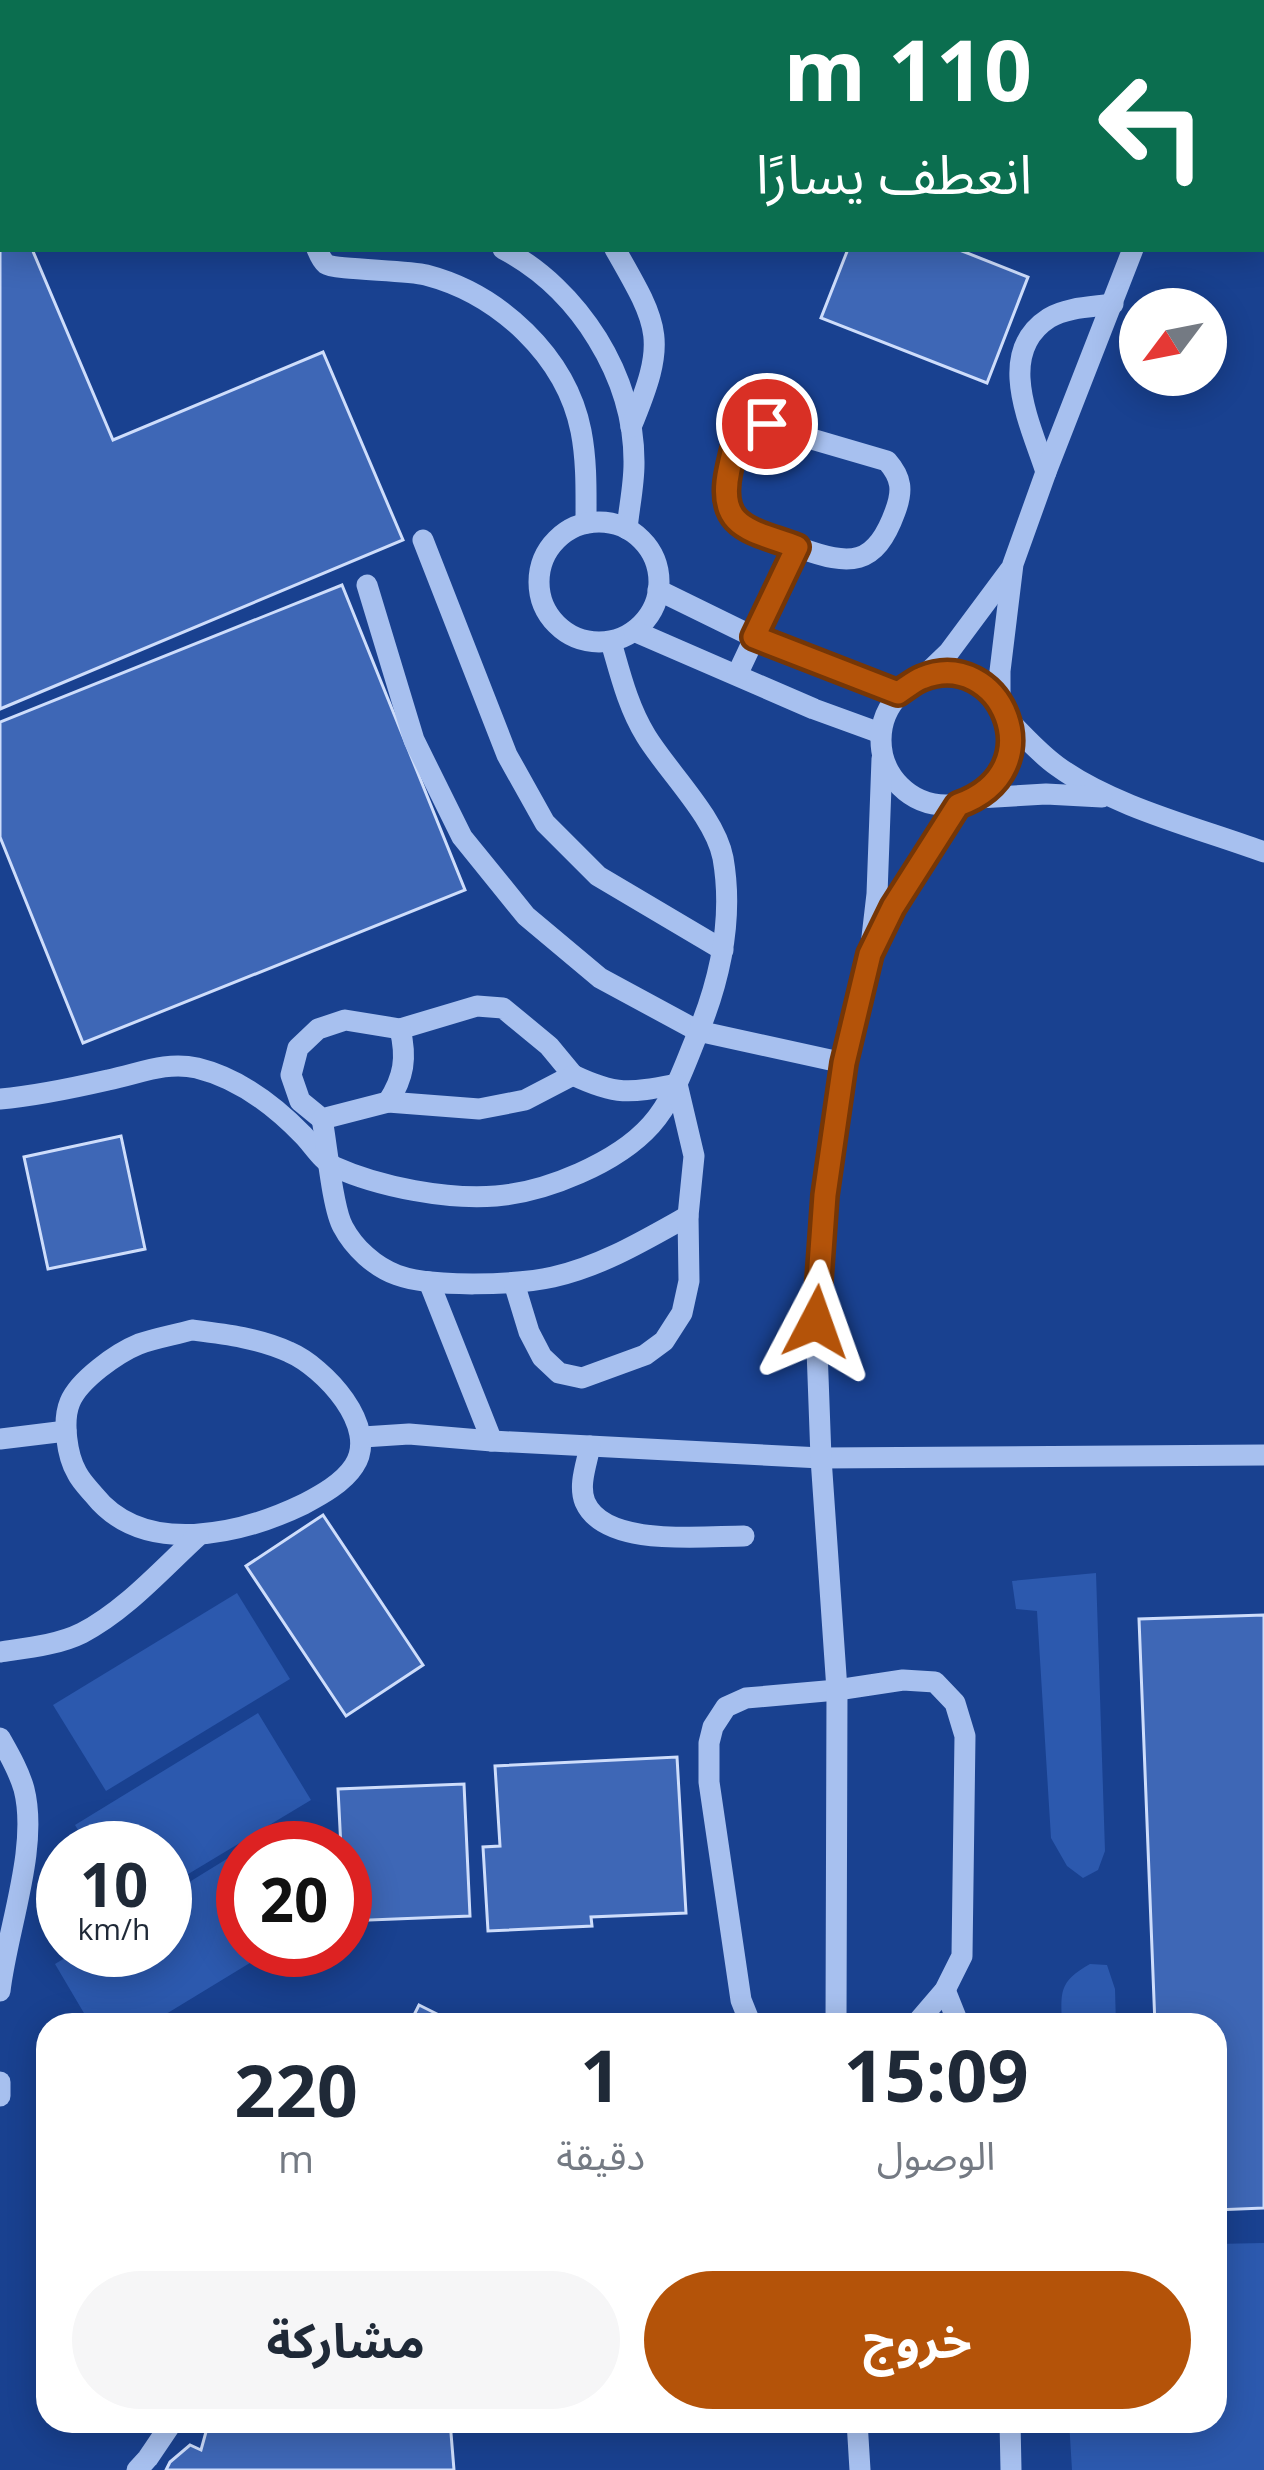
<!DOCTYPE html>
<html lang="ar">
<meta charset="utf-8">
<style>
:root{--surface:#fff;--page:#f6f6f7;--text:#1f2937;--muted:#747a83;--accent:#b45309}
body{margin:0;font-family:"Open Sans","Noto Sans Arabic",sans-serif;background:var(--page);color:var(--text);direction:rtl;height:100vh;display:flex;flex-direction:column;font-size:45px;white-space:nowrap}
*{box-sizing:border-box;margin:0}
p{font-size:39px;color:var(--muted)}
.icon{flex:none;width:66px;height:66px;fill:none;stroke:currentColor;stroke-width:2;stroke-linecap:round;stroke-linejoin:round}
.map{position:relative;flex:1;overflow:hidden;direction:ltr}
.sheet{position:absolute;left:36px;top:2013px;width:1191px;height:420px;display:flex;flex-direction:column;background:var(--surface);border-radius:36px;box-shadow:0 6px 30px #0003;direction:rtl}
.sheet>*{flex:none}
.banner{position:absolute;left:0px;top:0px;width:1266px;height:252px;box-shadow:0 6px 30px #0003;direction:rtl;background:#0b6e4f;color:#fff;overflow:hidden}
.needle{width:78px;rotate:238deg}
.buttons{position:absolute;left:1119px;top:288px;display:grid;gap:24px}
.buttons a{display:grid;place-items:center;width:108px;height:108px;border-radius:50%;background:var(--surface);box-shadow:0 6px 30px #0003;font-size:60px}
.speed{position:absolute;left:36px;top:1821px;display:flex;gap:24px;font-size:60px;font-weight:700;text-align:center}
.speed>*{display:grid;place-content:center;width:156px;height:156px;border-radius:50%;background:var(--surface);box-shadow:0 6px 30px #0003;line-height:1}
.speed small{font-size:30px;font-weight:400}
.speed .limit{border:18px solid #d22;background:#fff;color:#111}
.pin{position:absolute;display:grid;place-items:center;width:102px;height:102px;color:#fff;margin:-51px;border:6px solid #fff;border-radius:50%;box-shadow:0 3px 12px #0007}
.me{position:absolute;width:132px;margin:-66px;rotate:4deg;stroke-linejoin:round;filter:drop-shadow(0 0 9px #0008)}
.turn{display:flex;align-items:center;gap:42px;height:252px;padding:0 36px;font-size:54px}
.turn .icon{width:156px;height:156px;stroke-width:2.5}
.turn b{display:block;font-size:84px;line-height:102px}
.eta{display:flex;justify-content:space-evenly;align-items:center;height:204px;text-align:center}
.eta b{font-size:72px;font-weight:700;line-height:84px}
.button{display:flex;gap:24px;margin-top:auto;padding:24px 36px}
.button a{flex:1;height:138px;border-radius:72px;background:var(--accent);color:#fff;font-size:48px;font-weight:700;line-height:138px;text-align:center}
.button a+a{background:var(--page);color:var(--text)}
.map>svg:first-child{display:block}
.green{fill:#2c59ae}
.building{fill:#3e67b6;stroke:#ceddfb;stroke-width:3}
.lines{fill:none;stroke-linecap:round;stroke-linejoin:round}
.minor{stroke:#a7c0ef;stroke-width:21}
.route-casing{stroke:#753606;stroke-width:30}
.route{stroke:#b45309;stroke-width:21}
</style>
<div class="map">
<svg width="1264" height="2470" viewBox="0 0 1264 2470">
<rect width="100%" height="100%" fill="#194190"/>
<g class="green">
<polygon points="1096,1573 1105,1851 1098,1870 1083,1878 1067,1866 1051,1838 1037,1611 1016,1609 1012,1581"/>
<polygon points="237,1593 290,1679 106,1791 53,1705"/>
<polygon points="258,1713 311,1800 165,1888 165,1848 89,1848 75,1825"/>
<polygon points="238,1852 243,1861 243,1950 271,1950 148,2025 91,2025 55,1964 78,1950 165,1950 165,1897"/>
<path d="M1090 1964 1107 1965 1115 1989 1116 2025H1062C1061 1992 1058 1982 1090 1964Z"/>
<polygon points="1264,2243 1264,2470 1072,2470 1069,2421 1215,2421 1215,2244"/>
</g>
<g class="building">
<polygon points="0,0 205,0 206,3 3,3 3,91 0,83"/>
<polygon points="0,173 3,181 3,249 32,249 113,440 323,352 403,540 0,709"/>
<polygon points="848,249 957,249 1028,277 987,383 821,318"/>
<polygon points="342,585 465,890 83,1043 0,837 0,722"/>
<polygon points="121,1136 145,1249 48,1269 24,1157"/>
<polygon points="323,1515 423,1665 346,1716 246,1566"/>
<polygon points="1264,1615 1264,2208 1215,2210 1215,2025 1155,2025 1139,1619"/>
<polygon points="677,1757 686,1913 591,1917 592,1926 488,1931 483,1847 500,1846 495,1766"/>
<polygon points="464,1784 470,1916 345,1921 345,1848 341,1848 338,1789"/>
<polygon points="419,2005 459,2025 409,2025"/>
<polygon points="209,2421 450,2421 454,2470 166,2470 170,2462 190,2445 201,2450"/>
</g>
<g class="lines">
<g class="minor">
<polyline points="709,0 710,3"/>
<polyline points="507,3 507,0"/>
<polyline points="605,3 605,0"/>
<polyline points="1236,3 1238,0"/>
<path d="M317 249C319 254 322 261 326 264 334 270 407 270 426 275 499 294 566 356 581 431 587 462 586 492 586 523"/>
<path d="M503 249C579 289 635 377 634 464 634 485 629 508 627 529"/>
<path d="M615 249C661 329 667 340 631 427"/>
<path d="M757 423 887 461C902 478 903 491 895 512 875 567 850 566 800 548 780 540 759 533 739 523 716 498 728 461 740 432Z"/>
<path d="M1046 472C1031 425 994 353 1049 318 1067 307 1093 307 1113 304"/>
<circle cx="599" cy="582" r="60"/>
<polyline points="423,540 507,755 545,823 598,876 723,950"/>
<polyline points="367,585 414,740 462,837 526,916 600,978 698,1031 844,1063"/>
<polyline points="658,590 754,637 898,693"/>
<polyline points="634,631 814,709 880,733"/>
<circle cx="946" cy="740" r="65"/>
<polyline points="737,675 797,547"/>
<polyline points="924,676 949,652 1010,570"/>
<polyline points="1000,701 1000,671 1013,564 1046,472 1133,249"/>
<path d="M1010 722C1025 737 1040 754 1057 766 1113 807 1199 828 1264 852"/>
<polyline points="978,798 1046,794 1102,797"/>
<polyline points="878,937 893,907 959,805"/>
<polygon points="477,1006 503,1008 549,1046 573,1075 525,1100 479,1109 388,1102 322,1119 300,1101 291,1075 298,1048 318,1029 345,1020 400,1029"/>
<path d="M0 1099C36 1096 73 1088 108 1080 139 1074 165 1061 197 1068 238 1078 274 1105 303 1135 313 1145 322 1161 335 1167 379 1187 448 1200 496 1196 546 1192 617 1163 651 1125 675 1098 686 1061 700 1028 721 975 733 915 723 858 715 817 668 772 646 736 628 707 620 673 611 642"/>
<path d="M388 1102C404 1077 407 1058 400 1029"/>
<path d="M322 1119C327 1144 332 1208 343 1227 354 1248 375 1267 397 1275 433 1288 516 1285 553 1277 602 1266 645 1240 688 1216"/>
<polyline points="429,1282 492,1441"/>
<path d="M514 1283 529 1332 542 1357 559 1373 582 1378 645 1355 664 1341 682 1313 689 1281 688 1216 694 1156 677 1084C630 1093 617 1096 573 1075"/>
<path d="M192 1330C224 1334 259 1338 289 1352 324 1367 380 1427 354 1466 343 1483 321 1495 304 1504 242 1534 144 1558 94 1495 88 1488 81 1481 77 1473 67 1456 62 1421 70 1402 79 1380 117 1353 139 1344 156 1338 174 1335 192 1330Z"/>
<polyline points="363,1437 409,1434 492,1441 821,1458 1264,1455"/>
<polyline points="0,1439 66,1431"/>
<path d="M590 1446C587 1463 578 1485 585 1502 605 1548 703 1536 744 1536"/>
<path d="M0 1652C27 1648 58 1645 82 1633 126 1610 162 1569 198 1536"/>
<path d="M0 1738C9 1754 19 1771 24 1789 39 1848 7 1930 0 1991"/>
<polyline points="945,1990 959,2025"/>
<polyline points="751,2025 741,2000 709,1782 709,1743 713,1727 726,1707 746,1698 837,1690 903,1680 935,1682 955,1703 965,1736 962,1956 945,1990 915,2025"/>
<polyline points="836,2025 837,1690 821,1458 816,1322 825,1195 844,1063 870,954 877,894 882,759"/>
<polyline points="0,2082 0,2096"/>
<polyline points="857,2421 860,2470"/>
<polyline points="1010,2421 1011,2470"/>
<polyline points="137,2470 148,2458 173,2421"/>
</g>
</g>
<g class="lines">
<g class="route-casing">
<path id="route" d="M767 424 757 423 740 432C734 444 732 457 729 470 716 529 752 530 797 547L754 637 898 693C906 688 914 681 922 678 999 646 1057 770 958 805L893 907 870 954 844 1063 825 1195 816 1322"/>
</g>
<use href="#route" class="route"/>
</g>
</svg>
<div class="buttons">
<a><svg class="needle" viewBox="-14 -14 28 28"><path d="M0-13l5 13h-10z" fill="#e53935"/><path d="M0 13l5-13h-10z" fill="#747a83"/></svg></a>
</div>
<div class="speed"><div>10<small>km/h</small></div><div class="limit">20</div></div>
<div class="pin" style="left:767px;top:424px;background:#d93025"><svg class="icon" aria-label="arrive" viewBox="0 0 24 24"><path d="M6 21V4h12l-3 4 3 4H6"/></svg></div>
<svg class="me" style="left:816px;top:1322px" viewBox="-20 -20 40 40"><path d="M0-17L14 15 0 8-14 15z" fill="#b45309" stroke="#fff" stroke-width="4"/></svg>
<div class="banner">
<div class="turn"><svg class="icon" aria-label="left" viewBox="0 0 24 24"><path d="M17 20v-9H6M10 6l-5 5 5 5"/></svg><div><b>110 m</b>انعطف يسارًا</div></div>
</div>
<section class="sheet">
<div class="eta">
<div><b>15:09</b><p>الوصول</p></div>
<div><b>1</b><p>دقيقة</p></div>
<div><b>220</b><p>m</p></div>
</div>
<div class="button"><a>خروج</a><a>مشاركة</a></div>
</section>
</div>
